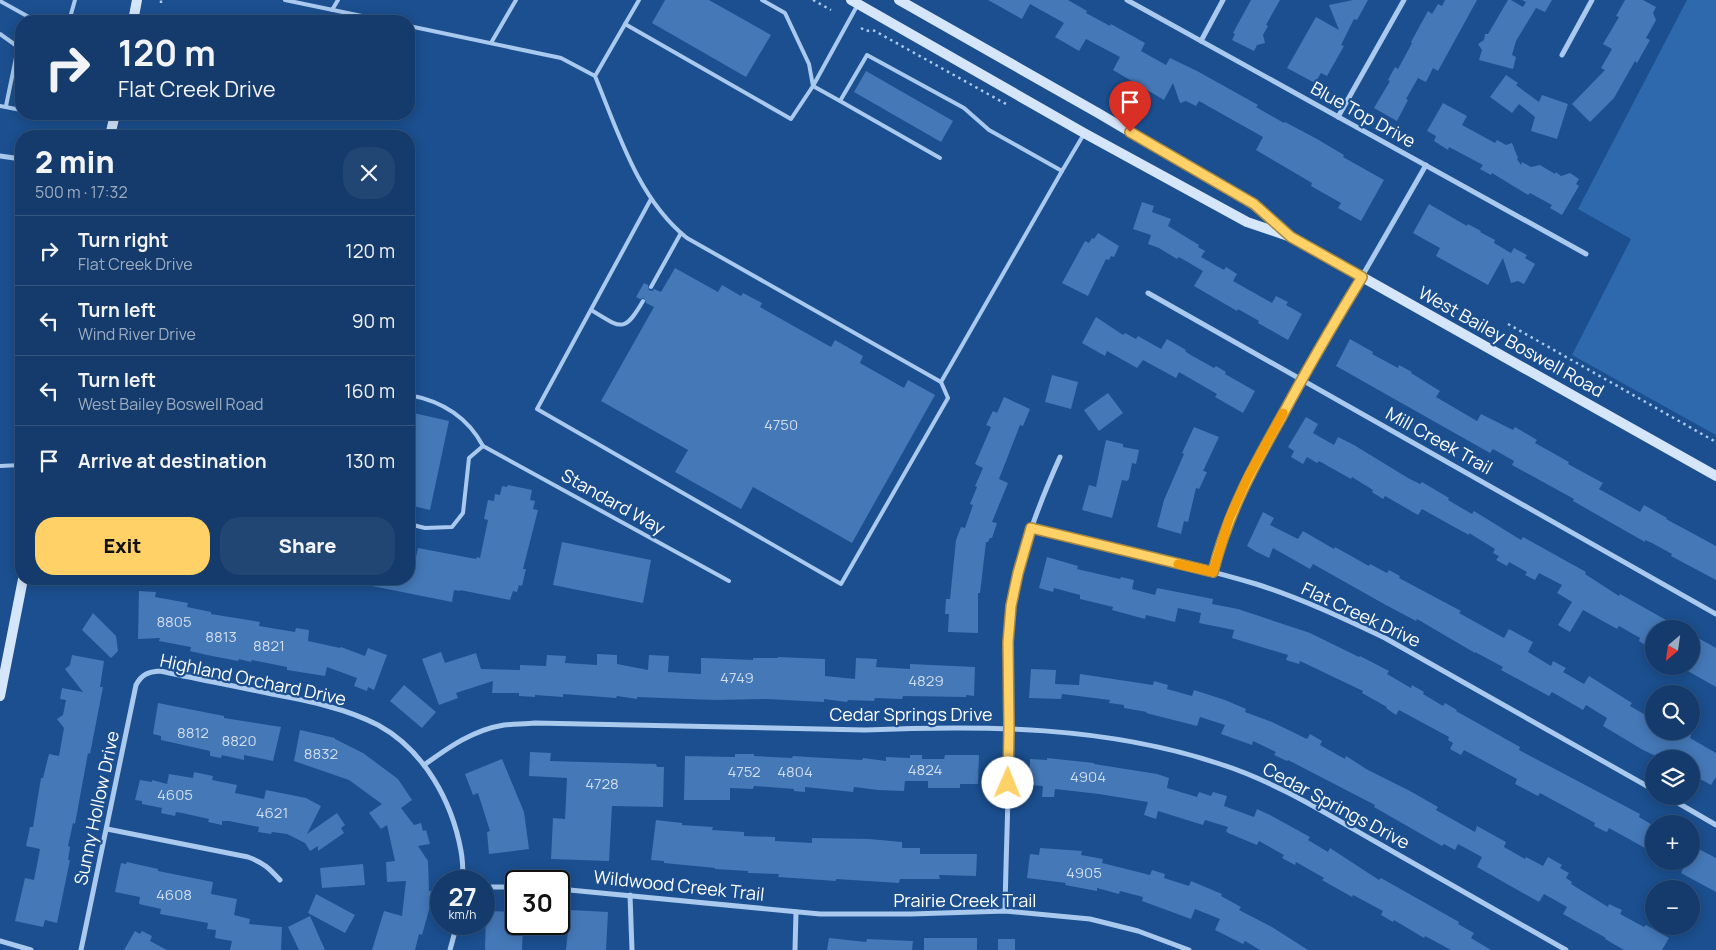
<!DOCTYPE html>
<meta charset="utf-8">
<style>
:root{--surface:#143b6b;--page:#214673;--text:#f1f3f6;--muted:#9dadc1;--line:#33557e;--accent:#ffd166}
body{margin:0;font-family:Manrope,sans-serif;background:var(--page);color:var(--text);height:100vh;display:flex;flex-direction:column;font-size:19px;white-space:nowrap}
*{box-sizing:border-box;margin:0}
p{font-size:16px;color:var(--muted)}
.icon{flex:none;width:28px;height:28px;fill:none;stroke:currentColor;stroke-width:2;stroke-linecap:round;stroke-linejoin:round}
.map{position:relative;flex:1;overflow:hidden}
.sheet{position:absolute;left:15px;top:130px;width:400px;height:455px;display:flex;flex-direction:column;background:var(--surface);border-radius:20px;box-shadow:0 2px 12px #0003,0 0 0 1px var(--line)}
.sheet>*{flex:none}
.hud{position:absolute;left:15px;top:15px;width:400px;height:105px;border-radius:20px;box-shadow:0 2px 12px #0003,0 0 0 1px var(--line);background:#143b6b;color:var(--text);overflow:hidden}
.needle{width:32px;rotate:209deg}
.fabs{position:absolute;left:1645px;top:620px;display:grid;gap:10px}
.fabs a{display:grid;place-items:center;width:55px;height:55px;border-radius:50%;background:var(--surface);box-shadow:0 2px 12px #0003,0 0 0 1px var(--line);font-size:25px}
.speed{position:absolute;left:430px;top:870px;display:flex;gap:10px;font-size:25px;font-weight:700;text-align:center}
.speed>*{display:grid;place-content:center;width:65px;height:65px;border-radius:50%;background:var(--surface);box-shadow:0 2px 12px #0003,0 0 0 1px var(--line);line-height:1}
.speed small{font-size:12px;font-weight:400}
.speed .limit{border:2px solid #111;border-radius:8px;background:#fff;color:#111}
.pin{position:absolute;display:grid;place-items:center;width:42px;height:42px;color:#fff;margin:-51px -21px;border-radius:50% 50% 50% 0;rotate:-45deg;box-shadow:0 0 5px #0007}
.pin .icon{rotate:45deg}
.me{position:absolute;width:55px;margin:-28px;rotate:1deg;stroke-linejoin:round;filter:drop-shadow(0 0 4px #0008)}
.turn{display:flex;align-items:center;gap:18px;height:105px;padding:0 20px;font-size:22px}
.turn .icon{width:65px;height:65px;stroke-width:2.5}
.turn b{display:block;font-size:35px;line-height:42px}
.round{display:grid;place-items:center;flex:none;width:52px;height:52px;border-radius:20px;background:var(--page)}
.summary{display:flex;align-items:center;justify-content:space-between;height:85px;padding:0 20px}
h1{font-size:30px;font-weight:800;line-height:38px}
.primary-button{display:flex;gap:10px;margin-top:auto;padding:10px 20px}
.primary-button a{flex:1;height:58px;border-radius:20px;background:var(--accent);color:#111;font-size:20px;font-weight:800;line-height:58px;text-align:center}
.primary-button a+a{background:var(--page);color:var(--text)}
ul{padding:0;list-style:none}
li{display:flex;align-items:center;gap:15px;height:70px;padding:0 20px;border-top:1px solid var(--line)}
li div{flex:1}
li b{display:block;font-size:19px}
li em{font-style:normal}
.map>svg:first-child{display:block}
.green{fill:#2e69ad}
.building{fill:#4478b7}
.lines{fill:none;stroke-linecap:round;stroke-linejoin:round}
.path{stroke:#a9c9ee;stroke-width:2.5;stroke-dasharray:2.5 4;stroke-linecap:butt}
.lane{stroke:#a9c9ee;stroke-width:4}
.street{stroke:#a9c9ee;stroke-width:5}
.secondary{stroke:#d6e6fa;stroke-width:10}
.route-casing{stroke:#a68842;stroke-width:12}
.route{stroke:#ffd166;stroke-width:9}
.slow{stroke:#f59e0b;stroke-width:9}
.labels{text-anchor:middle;stroke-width:4.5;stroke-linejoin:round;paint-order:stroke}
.number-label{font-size:15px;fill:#d0dded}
.street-label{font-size:18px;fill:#fff;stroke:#1b4f8f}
</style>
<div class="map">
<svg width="1716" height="950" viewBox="0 0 1716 950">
<rect width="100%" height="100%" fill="#1b4f8f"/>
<polygon class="green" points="1687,0 1716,0 1716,435 1572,355 1631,239 1578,209"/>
<g class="building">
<polygon points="665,0 709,0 771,35 746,77 652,23"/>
<polygon points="988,0 1068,0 1087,11 1086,13 1110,26 1111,24 1145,43 1141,51 1166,65 1170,58 1199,72 1258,105 1256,107 1284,123 1285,122 1317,139 1344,155 1343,157 1384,180 1361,221 1338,208 1341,203 1311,186 1312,183 1256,150 1263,137 1199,101 1196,106 1186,101 1180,103 1173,83 1164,100 1113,70 1120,57 1086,39 1079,51 1055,37 1064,23 1030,4 1022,19"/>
<polygon points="1251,0 1280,0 1266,25 1268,26 1263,35 1265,43 1257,45 1254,51 1232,40 1235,34 1233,33"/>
<polygon points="1353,0 1368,0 1357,20 1354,19 1341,45 1344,46 1327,76 1321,73 1315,83 1287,68 1316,17 1339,30 1329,5"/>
<polygon points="1445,0 1477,0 1438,71 1433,68 1426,82 1418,78 1406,99 1408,100 1397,121 1374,108 1390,81 1388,80 1395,67 1398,69 1412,43 1411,42 1428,11 1432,14 1438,4 1442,6"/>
<polygon points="1508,0 1511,0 1523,7 1526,2 1522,0 1552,0 1545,12 1536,8 1516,41 1512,55 1516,57 1513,69 1479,60 1482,50 1478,44 1484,40 1485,34 1488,34"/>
<polygon points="1625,0 1643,0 1656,7 1653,13 1656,20 1646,38 1650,40 1637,63 1635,61 1614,98 1590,122 1572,104 1605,70 1601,68 1612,49 1603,44 1619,17 1616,16"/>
<polygon points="866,71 953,121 941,142 854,92"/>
<polygon points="1506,75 1518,83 1516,85 1539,102 1542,95 1568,104 1557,139 1531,131 1535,117 1519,104 1512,113 1490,97"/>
<polygon points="1443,103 1467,116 1462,125 1495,143 1497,140 1506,145 1512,143 1518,158 1517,159 1521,165 1522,162 1531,167 1540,165 1555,174 1556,172 1561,176 1570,173 1579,179 1576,184 1579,186 1562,215 1550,208 1552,205 1530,193 1528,195 1492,173 1491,175 1480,169 1483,165 1449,147 1448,150 1434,141 1436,136 1427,131"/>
<polygon points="1142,202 1154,206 1152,212 1171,219 1168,226 1199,245 1198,247 1205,251 1201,257 1224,270 1226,267 1237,274 1233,281 1272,303 1276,296 1288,302 1286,305 1302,314 1288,340 1258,323 1259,321 1238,309 1237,311 1194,286 1203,271 1179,257 1177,259 1159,248 1148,244 1151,235 1133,229"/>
<polygon points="1429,204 1467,226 1468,224 1481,231 1480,232 1495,240 1494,243 1511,253 1514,248 1527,255 1525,258 1535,264 1524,284 1518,281 1511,283 1503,258 1488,285 1436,256 1440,248 1413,233"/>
<polygon points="1098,233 1119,246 1114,257 1111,256 1109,260 1106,259 1088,296 1062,283 1085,241 1089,243 1092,238 1094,239"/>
<polygon points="675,268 718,292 722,285 741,296 743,293 762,303 760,307 831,347 835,340 863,356 860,363 904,388 908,380 935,395 852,543 753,487 741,509 675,472 688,450 601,401 654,307 646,303 644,298 640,299 636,297 644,283 648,285 649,290 652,291 654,289 661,292"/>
<polygon points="1096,317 1123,335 1125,333 1136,339 1138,336 1161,349 1167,339 1186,350 1185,351 1189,354 1214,368 1216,366 1226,372 1225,374 1255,391 1243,413 1215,397 1217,394 1179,372 1176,378 1143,360 1137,368 1107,351 1105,356 1082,343"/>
<polygon points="1350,339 1373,352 1372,354 1398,368 1399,365 1412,372 1411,373 1440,391 1436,397 1477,421 1481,414 1513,430 1515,427 1537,440 1535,443 1569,462 1568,464 1603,483 1599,489 1640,512 1644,505 1667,518 1666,519 1716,546 1716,580 1671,556 1672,554 1652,543 1645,540 1645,542 1573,501 1574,499 1512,465 1514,461 1493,449 1490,453 1336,366"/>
<polygon points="1052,375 1078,382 1071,409 1045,402"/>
<polygon points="1108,393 1123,413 1099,431 1084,410"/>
<polygon points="1004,397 1030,409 1023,426 1020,425 999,479 1008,483 992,522 997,523 992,538 990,538 988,542 986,542 980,593 978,593 978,633 948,632 949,614 945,614 946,599 950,599 956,540 961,527 965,528 973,505 970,504 977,487 975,486 983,468 975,464 991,427 986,425 993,411 997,413"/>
<polygon points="409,412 449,421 430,510 409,505"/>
<polygon points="1306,417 1318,424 1313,433 1334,445 1338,437 1354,445 1408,478 1420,484 1422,482 1449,498 1448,500 1472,514 1474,511 1521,540 1523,537 1586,572 1585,574 1619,596 1620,594 1682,629 1654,629 1654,642 1650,648 1639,641 1640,638 1619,626 1617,629 1583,610 1570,632 1558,625 1572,602 1557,593 1562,585 1539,573 1535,580 1525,575 1527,572 1509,562 1507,566 1496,560 1499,556 1493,553 1495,549 1469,533 1469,535 1456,528 1422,509 1418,515 1385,496 1383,499 1372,492 1373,490 1352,477 1351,479 1319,461 1317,463 1307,457 1303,464 1291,457 1294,451 1288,447"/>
<polygon points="1194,427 1219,437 1203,471 1207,472 1201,485 1199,489 1196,488 1188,522 1184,521 1181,534 1157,527 1164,500 1184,454 1182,453"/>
<polygon points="1106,440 1123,444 1123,447 1139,450 1136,464 1132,463 1129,479 1127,481 1122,480 1112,518 1082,510 1089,485 1096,487"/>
<polygon points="508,485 532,490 530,500 535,501 533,509 538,510 523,569 526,569 522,586 519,585 517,592 513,591 510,600 460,590 460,591 454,590 452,602 362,584 363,579 409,579 409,556 416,557 418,548 476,559 477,557 480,558 488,520 484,519 488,500 494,501 495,494 500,495 502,486 507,487"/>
<polygon points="1263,512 1274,518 1270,525 1298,539 1303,531 1334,549 1335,547 1369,566 1370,564 1387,573 1389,570 1400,576 1399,578 1461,611 1459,613 1504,638 1509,629 1533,642 1528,652 1551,666 1553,661 1566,668 1563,672 1584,684 1589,676 1632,703 1630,706 1654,720 1654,731 1684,731 1691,735 1690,738 1716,753 1716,777 1711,785 1691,774 1691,759 1662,759 1643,750 1603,726 1607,718 1586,705 1583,710 1552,692 1549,696 1501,670 1503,667 1475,652 1475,653 1417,619 1416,621 1384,604 1313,564 1310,569 1273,548 1269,558 1255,551 1247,546"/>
<polygon points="562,542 651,560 643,603 553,585"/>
<polygon points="1047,557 1078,566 1077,569 1120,579 1121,577 1134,580 1132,589 1155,595 1157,588 1213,599 1212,604 1238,609 1310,633 1359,657 1360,656 1389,671 1387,674 1411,688 1412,685 1424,692 1423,694 1443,706 1445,703 1457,710 1456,711 1520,747 1519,750 1640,814 1639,817 1654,826 1654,853 1609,828 1607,832 1604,831 1594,826 1595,823 1540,793 1538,796 1515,784 1517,779 1464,750 1461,755 1450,749 1453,743 1448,740 1449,737 1399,710 1396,715 1386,708 1387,707 1362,693 1363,691 1300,661 1299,664 1286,660 1288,655 1232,638 1234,630 1199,623 1201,613 1178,608 1175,622 1146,615 1145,619 1112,610 1113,607 1080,599 1080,595 1054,588 1053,592 1039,588"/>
<polygon points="139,591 156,592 155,597 188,603 187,607 211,612 211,614 260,622 259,626 295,632 296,628 309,630 308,641 340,648 341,647 365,656 368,648 387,655 374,690 368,687 367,691 354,686 357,678 327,667 325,676 287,670 287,667 252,660 251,662 239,659 238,661 207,655 190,651 191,647 159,641 160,638 138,639"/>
<polygon points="93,613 116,636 118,651 111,658 82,630"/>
<polygon points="1691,634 1716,648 1716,687 1679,666 1691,666"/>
<polygon points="441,652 445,663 476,653 481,669 520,670 520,665 546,666 547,655 566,656 565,663 597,665 597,654 617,655 617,664 648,670 649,655 669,656 668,672 701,674 701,658 704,658 753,660 753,658 778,658 778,657 825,659 825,676 855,679 856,658 877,659 876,667 910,669 910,664 975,667 974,696 966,695 966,697 903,696 902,699 875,698 874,701 848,700 847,702 824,699 824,702 766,699 715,700 637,697 637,699 617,696 616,698 563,694 563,697 535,695 535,697 519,696 519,693 492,693 493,681 456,693 458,698 439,705 422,659"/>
<polygon points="72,655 104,661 100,687 103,687 90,754 88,753 75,824 73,823 68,846 70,847 68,860 70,860 57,923 45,920 43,927 15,921 25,878 34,880 40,849 26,846 30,827 33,827 41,778 43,778 49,754 59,756 64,728 57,719 63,715 66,700 60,699 62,688 83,692 65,669 70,665"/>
<polygon points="1031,669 1056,670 1055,684 1079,685 1080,674 1153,685 1154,681 1168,685 1167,689 1192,696 1194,690 1225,700 1246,709 1245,712 1272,722 1307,739 1310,734 1322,741 1320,745 1345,759 1346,756 1368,770 1410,791 1438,807 1436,810 1475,832 1477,826 1506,842 1504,847 1525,859 1526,857 1543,866 1548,857 1562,865 1560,868 1569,873 1566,878 1572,882 1571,884 1608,907 1609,904 1622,910 1620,914 1644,927 1646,925 1669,938 1662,950 1624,950 1605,939 1606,938 1563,914 1567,907 1544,894 1539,902 1477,867 1482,857 1458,844 1455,850 1444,844 1442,846 1374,807 1375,805 1288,760 1287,761 1274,755 1276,752 1253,741 1252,745 1221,734 1225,725 1200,717 1197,726 1146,713 1147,712 1124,708 1124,705 1109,703 1110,700 1062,694 1061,699 1029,698"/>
<polygon points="404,685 436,712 422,728 390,701"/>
<polygon points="158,703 224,716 224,718 281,727 273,761 244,755 244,760 222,755 221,758 210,756 210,751 161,740 161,736 153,734"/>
<polygon points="300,730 335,738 335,739 363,753 398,779 412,800 401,808 414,825 421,823 423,831 426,830 430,844 418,846 428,861 429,891 431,891 429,910 422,935 419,934 415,950 372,950 384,911 402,916 406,881 387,882 386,862 395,861 387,825 381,829 369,813 382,804 349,780 294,761"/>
<polygon points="530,752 551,753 550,761 656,764 657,767 664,767 663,807 612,806 609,861 551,859 553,818 565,819 567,778 529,776"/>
<polygon points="735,754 754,754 754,756 792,758 793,756 808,757 862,760 863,758 886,761 886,757 910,758 910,755 922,755 922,759 944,759 945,755 979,755 978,784 960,784 960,788 928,788 928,781 905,781 904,791 878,790 854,787 853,792 805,787 805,792 794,791 794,789 754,786 753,789 730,788 730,800 684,800 685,756 735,757"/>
<polygon points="1047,758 1094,763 1094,764 1157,774 1169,778 1167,788 1197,797 1199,792 1211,796 1213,792 1227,796 1224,806 1254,817 1257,809 1270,815 1310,837 1308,840 1328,852 1330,848 1379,880 1381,878 1459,922 1458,924 1474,933 1471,938 1491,950 1451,950 1425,936 1424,938 1394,920 1393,922 1381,915 1383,911 1353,895 1352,897 1322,880 1324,878 1296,862 1295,865 1282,858 1284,855 1259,841 1257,845 1228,833 1226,831 1228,827 1205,820 1203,825 1158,811 1156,819 1144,815 1148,802 1099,794 1055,789 1054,797 1042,797 1043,786 1029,785 1030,759 1047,760"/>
<polygon points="502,759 524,812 529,849 489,854 487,832 490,831 478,793 473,795 465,774"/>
<polygon points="194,772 213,776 212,780 237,785 235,793 264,799 266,790 306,798 321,806 307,834 337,813 345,825 341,828 344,833 318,851 318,846 310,851 305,843 287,834 272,832 271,834 258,832 259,827 229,821 222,821 222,825 208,822 209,819 182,813 176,812 175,816 161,813 162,808 142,804 142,801 135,800 140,780 152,782 152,780 167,784 169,774 193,778"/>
<polygon points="656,820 682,823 682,825 713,827 712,830 744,832 744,836 775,837 775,841 812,843 812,838 869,839 902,842 902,848 920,848 920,854 977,854 976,876 939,875 940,879 900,879 899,883 836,879 836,881 778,877 779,874 748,873 748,871 715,869 715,868 664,863 664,861 651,860"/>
<polygon points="1691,845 1716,858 1716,892 1681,873 1683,869 1669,861 1691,861"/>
<polygon points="1040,848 1082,851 1081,855 1103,859 1102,863 1150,875 1152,870 1165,874 1164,878 1189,886 1191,881 1222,894 1221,896 1241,907 1239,910 1272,927 1308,950 1260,950 1245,941 1243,944 1215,930 1220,919 1195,909 1191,919 1142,901 1143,897 1120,891 1119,894 1097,888 1097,891 1065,885 1066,883 1027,878 1030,854 1039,855"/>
<polygon points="127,862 158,869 158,871 213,882 211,894 237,899 234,915 250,919 249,924 282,927 281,950 230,950 232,941 215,938 216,930 207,929 208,923 160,914 161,909 139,904 140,897 115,892 121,863 126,864"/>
<polygon points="363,864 365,885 322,888 320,868"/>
<polygon points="316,894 355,915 345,933 308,913"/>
<polygon points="570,910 608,912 606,950 566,950"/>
<polygon points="486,911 516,912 516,924 523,924 522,950 485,950"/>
<polygon points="310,916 325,950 299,950 288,927"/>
<polygon points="135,931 140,934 142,931 152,936 150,941 167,950 124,950"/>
<polygon points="829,938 866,942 867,939 913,941 912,950 827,950"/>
<rect x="924" y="938" width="53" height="12"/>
<rect x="998" y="939" width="17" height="11"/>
</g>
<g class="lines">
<g class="path">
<polyline points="813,0 831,10"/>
<polyline points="161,3 161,0"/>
<polyline points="861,28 866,31 873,30 1006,104"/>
<polyline points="1508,324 1716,442"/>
</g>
<g class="lane">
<polyline points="285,0 386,21"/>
<polyline points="762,0 785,13 809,64 813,86 840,101 867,55 964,108 989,130 1062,171 941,382"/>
<polyline points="0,1 36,21"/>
<polyline points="332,10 338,0"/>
<polyline points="69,21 75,0"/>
<polyline points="625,24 791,119 813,86 857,6"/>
<path d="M409 26 561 58 595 76C618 132 638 199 687 238L941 382 948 398 841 584 537 409 651 199"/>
<polyline points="0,34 21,49"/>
<polyline points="491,43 516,0"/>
<polyline points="595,76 639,0"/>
<polyline points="840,101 940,158"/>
<polyline points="0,106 21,110"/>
<polyline points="6,106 18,48"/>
<polyline points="38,114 40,114"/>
<polyline points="1062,171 1084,134"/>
<polyline points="651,287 681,233"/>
<path d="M591 310C621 328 624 334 643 301"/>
<path d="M409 395C442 401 467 416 483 446L469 458 463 513 452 527 425 528 409 524"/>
<polyline points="483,446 729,581"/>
<polyline points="0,466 21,465"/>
</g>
<g class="street">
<polyline points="1127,0 1586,254"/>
<polyline points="1201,41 1223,0"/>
<polyline points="1562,55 1592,0"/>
<polyline points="1338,117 1404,0"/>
<polyline points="0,156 21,159"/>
<polyline points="1148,293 1716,614"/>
<path d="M1031 528C1106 546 1182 562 1256 584 1300 598 1343 618 1385 638L1654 790"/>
<path d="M1213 572C1233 493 1276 423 1317 353 1354 291 1390 228 1426 165"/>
<path d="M424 765C449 747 473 730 504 725 514 724 525 724 535 723L865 730C984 725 1106 726 1220 764 1276 782 1325 813 1376 842 1439 878 1503 914 1566 950"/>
<polyline points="1666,796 1716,825"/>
<path d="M107 829 248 857C264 863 269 868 280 880"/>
<polyline points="484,887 516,887"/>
<polyline points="559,889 820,914 911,914 1005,911 1090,919 1138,931 1189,950"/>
<polyline points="630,895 632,950"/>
<path d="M1005 911C1006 850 1009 790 1009 729 1010 688 1005 645 1012 604 1020 553 1039 504 1060 457"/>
<polyline points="0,941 31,950"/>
<path d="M81 950 136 685C142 674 148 672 160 671 197 679 235 686 272 694 308 701 345 708 378 725 424 750 452 801 461 851 463 861 463 871 463 881"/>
<polyline points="450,950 457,924"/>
<polyline points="795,950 796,912"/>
</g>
<g class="secondary">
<polyline points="851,0 1084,133 1247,222 1291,237 1716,476"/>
<polyline points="899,0 1098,113 1254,205 1286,233"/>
<polyline points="133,21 137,0"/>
<polyline points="110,136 115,114"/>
<polyline points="0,696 23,579"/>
</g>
</g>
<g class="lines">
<g class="route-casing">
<path id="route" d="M1008 783 1009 728 1008 642 1011 606 1018 573 1031 528 1213 572C1228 513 1252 469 1282 416 1307 369 1334 323 1362 277L1291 237 1254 204 1130 132"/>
</g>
<use href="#route" class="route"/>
<polyline class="slow" points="1178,564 1213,572 1229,519 1248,477 1283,413"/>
</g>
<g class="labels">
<g class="number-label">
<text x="781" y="430">4750</text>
<text x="174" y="627">8805</text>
<text x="221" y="642">8813</text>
<text x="269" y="651">8821</text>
<text x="737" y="683">4749</text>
<text x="926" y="686">4829</text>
<text x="193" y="738">8812</text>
<text x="239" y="746">8820</text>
<text x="321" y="759">8832</text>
<text x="925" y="775">4824</text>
<text x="744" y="777">4752</text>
<text x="795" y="777">4804</text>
<text x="1088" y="782">4904</text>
<text x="602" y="789">4728</text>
<text x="175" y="800">4605</text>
<text x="272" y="818">4621</text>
<text x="1084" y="878">4905</text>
<text x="174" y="900">4608</text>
</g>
<g class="street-label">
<text transform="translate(1363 115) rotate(29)" y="6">Blue Top Drive</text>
<text transform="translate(1511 342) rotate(29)" y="6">West Bailey Boswell Road</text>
<text transform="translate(1439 441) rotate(29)" y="6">Mill Creek Trail</text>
<text transform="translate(613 502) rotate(29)" y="6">Standard Way</text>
<text transform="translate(1361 615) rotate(25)" y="6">Flat Creek Drive</text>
<text transform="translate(253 680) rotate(12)" y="6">Highland Orchard Drive</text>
<text x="911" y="721">Cedar Springs Drive</text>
<text transform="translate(1336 806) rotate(28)" y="6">Cedar Springs Drive</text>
<text transform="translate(97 808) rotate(-78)" y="6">Sunny Hollow Drive</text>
<text transform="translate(679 886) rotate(6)" y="6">Wildwood Creek Trail</text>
<text x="965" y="907">Prairie Creek Trail</text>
</g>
</g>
</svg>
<div class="fabs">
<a><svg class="needle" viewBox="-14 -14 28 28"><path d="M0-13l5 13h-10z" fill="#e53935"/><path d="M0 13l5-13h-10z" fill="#9dadc1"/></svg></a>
<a><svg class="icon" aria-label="search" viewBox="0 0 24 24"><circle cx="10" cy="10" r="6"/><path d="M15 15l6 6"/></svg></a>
<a><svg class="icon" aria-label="layers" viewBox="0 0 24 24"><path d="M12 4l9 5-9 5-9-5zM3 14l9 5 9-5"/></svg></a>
<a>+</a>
<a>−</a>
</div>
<div class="speed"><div>27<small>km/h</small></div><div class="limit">30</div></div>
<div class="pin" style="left:1130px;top:132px;background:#d93025"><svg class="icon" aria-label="arrive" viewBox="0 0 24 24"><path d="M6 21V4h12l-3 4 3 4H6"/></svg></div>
<svg class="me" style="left:1008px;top:783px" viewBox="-20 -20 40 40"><circle r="19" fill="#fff"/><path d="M0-13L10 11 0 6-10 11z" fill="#ffd166"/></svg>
<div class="hud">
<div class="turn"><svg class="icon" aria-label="right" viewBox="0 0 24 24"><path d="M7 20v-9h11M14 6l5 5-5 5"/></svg><div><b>120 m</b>Flat Creek Drive</div></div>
</div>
<section class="sheet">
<div class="summary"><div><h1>2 min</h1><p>500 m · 17:32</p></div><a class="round"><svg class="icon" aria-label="close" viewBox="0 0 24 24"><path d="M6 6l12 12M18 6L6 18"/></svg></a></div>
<ul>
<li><svg class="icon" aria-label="right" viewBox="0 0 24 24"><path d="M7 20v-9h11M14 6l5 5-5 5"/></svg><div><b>Turn right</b><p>Flat Creek Drive</p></div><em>120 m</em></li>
<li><svg class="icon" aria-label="left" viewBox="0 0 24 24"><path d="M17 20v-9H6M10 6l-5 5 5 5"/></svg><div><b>Turn left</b><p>Wind River Drive</p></div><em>90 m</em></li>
<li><svg class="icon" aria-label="left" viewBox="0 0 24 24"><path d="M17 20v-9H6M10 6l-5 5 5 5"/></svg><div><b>Turn left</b><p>West Bailey Boswell Road</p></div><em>160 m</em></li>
<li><svg class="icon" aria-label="arrive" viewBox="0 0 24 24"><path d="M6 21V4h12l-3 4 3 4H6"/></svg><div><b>Arrive at destination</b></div><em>130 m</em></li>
</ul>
<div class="primary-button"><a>Exit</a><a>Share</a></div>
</section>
</div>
